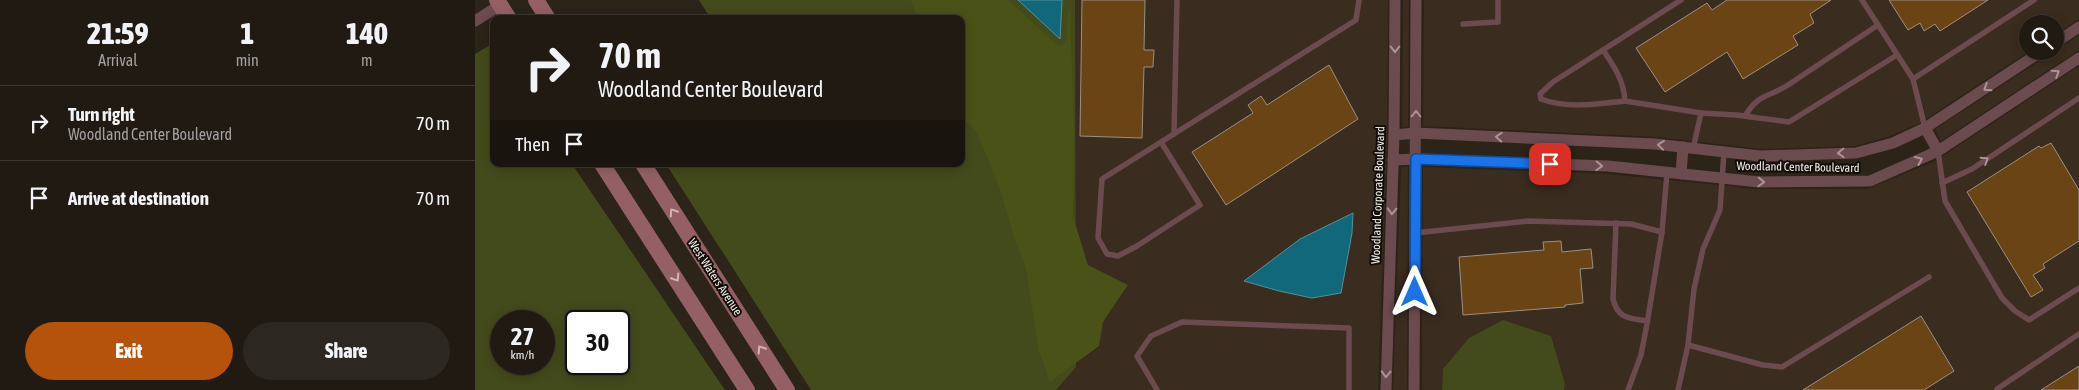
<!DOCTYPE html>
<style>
:root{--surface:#211a13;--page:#2d2721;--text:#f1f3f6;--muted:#a2a1a0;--line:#3e3833;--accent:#b45309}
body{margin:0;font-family:"Asap Condensed",sans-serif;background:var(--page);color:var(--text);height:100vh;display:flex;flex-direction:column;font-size:19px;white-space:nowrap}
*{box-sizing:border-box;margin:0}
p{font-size:16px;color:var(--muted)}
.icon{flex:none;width:28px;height:28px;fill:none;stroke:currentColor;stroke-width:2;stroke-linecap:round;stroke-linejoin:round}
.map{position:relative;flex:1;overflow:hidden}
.sheet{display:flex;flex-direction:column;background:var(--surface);width:475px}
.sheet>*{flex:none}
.banner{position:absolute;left:15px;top:15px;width:475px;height:152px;border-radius:10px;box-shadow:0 2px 12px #0003,0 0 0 1px var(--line);background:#211a13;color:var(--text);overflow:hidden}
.controls{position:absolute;left:1544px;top:15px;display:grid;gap:10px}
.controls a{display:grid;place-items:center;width:45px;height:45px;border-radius:50%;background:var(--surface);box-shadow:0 2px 12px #0003,0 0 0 1px var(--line);font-size:25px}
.speed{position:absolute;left:15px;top:310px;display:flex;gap:10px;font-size:25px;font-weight:700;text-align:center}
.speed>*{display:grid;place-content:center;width:65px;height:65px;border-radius:50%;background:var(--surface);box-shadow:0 2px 12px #0003,0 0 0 1px var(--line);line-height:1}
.speed small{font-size:12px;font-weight:400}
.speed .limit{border:2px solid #111;border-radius:8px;background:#fff;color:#111}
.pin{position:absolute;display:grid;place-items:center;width:42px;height:42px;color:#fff;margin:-21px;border-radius:10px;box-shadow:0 2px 8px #0006}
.me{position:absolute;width:55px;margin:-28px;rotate:0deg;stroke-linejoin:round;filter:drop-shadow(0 0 4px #0008)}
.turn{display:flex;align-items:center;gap:18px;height:105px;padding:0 25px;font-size:22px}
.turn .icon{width:65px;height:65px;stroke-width:2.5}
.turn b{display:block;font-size:35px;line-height:42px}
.then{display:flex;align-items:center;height:48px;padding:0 25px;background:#0003;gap:10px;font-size:19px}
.eta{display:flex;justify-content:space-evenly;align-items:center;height:85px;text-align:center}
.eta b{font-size:30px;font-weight:800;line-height:35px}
.button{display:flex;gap:10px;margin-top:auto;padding:10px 25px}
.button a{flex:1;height:58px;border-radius:30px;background:var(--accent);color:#fff;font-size:20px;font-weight:800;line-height:58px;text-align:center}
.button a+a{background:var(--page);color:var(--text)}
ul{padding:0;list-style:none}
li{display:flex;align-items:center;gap:15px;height:75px;padding:0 25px;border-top:1px solid var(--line)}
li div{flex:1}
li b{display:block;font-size:19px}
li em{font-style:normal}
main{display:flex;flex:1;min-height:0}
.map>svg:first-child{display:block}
.built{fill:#3a2c1e;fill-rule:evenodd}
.green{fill:#434a1b;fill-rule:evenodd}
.forest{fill:#4a5218}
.water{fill:#10687a;stroke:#55919b}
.building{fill:#6a4415;stroke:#9b9084}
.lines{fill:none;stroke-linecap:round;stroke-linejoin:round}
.service{stroke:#6c4b4f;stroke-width:5.5}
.minor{stroke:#6c4b4f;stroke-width:11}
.secondary{stroke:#946066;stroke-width:16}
.oneway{stroke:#aa9594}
.oneway2{stroke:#cfb6b5}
.route-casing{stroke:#114b97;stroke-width:12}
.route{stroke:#1a73e8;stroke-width:9}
.labels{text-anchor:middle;stroke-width:4;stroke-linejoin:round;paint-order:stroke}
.street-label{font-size:12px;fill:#f6f0e9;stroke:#110d09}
</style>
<main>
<section class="sheet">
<div class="eta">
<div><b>21:59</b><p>Arrival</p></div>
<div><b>1</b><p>min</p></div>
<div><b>140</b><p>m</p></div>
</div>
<ul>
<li><svg class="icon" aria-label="right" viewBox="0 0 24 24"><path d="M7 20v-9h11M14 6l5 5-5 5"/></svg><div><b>Turn right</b><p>Woodland Center Boulevard</p></div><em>70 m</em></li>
<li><svg class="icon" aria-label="arrive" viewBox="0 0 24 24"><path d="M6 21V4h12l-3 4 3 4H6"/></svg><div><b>Arrive at destination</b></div><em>70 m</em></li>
</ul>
<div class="button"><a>Exit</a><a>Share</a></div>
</section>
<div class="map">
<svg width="1604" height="390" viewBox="0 0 1604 390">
<rect width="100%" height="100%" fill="#2c2319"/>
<g class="built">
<path d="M595 0H913L912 136 903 390H568L575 382 624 346 628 322 653 285 613 265 598 216ZM878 214 877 233 837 298 804 291 770 281Z"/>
<polygon points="928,0 934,0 933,127 927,127"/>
<polygon points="949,0 1604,0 1604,19 1580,35 1580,24 1552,24 1552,51 1554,51 1447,122 1415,136 1381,146 1286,149 1181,137 948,126"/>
<polygon points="1604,35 1604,50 1466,141 1460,129"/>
<polygon points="1604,66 1604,390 1089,390 1090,384 968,369 967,390 947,390 948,167 1132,174 1283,189 1393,189 1460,161"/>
<polygon points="926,167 933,167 932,390 918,390"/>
</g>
<g class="green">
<polygon points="224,0 600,0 601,367 581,390 336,390 191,164 486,164 486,19 236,19"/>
<path d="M17 44 19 47V164H97L250 390H0V54ZM69 321V364H26V321ZM144 321V364H101V321Z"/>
<polygon points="1028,320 1076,336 1090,384 1089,390 967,390 968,369 994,338"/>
</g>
<polygon class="forest" points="436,0 533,0 582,45 586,46 591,41 592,18 595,8 599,132 598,216 613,265 653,285 628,322 624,346 575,382 564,351 551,268 539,237 525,189 502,132 486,117 486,19 442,19"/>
<g class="water">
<polygon points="543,0 587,0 585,39"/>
<polygon points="878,213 877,233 866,293 837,298 804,291 769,281 825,239"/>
</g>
<g class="building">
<polygon points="607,0 670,0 669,50 679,50 678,67 669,67 667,138 605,136"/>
<polygon points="1252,0 1356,0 1335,14 1339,23 1318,36 1323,45 1268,79 1252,52 1190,92 1161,48 1232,3 1237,10"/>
<polygon points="1414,0 1513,0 1465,31 1460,24 1449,31 1445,23 1433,30"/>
<polygon points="854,65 883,119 751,205 717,152 778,113 773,105 786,96 792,105"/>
<polygon points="1576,143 1604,190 1604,241 1568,264 1570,268 1558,275 1568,290 1556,297 1492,192 1564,146 1566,148"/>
<polygon points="1086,241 1087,252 1116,249 1118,268 1105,269 1108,303 1090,305 1090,307 988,315 984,257 1069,250 1068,242"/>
<polygon points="1446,316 1479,371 1449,390 1328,390"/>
<polygon points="1604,366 1604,390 1566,390"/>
</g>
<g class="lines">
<g class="service">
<path d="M1206 0 1128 50C1139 66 1149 81 1150 101L1226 113 1218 149"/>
<polyline points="1387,0 1438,79"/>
<polyline points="988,24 1023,22 1023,0"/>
<path d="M1128 50 1078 82 1065 94 1066 99C1092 109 1122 104 1150 101"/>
<polyline points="1226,113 1261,115 1314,122 1422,55"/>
<path d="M1270 116C1284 93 1293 98 1313 85 1343 65 1373 45 1403 25"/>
<polyline points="1450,128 1438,79 1559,0"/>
<polyline points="699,134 702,0"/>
<polyline points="686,142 725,205 662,246 643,256 632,254 623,238 627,179 881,20 884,0"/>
<polyline points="1463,151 1470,201 1527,298 1540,311 1554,320 1604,288"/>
<polyline points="1467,183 1497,169 1604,98"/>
<path d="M1141 223 1138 299C1143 319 1154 318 1172 321"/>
<polyline points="940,233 1053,221 1156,224 1187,232"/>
<polyline points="1213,345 1219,289 1228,249 1245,210 1249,152"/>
<polyline points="1522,389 1604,334"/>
<polyline points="682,390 662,356 676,336 707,322 874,328 874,390"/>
<polyline points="1153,390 1166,355 1172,324 1187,232 1192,173"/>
<polyline points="1203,390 1213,345 1288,365 1307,367 1454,277"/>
</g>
<g class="minor">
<polyline points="0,21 25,5"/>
<polyline points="1580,43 1604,27"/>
<polyline points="1450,128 1463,151"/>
<polyline points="919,135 941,133 1180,144 1285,156 1381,153 1418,143 1450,128 1567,51"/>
<polyline points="918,160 941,159 1133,166 1284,182 1395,181 1463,151 1604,58"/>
<polyline points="1206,174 1208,147"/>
<polyline points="911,390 919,135 920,0"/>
<polyline points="939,390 941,0"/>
</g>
<g class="secondary">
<polyline points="22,0 34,19"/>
<polyline points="61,0 73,19"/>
<polyline points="127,164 272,390"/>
<polyline points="168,164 312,390"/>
</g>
</g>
<defs><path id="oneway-chevron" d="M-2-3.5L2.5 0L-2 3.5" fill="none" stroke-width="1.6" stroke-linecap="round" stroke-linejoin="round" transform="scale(1.25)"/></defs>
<g class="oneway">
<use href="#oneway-chevron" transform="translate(920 49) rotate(90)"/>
<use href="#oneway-chevron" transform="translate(1581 73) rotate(-33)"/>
<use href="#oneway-chevron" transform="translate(1512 88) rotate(147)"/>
<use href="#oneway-chevron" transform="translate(941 114) rotate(-90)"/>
<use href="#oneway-chevron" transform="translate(1024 137) rotate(-177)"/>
<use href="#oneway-chevron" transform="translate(1186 145) rotate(-174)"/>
<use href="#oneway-chevron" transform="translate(1366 153) rotate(178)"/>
<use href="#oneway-chevron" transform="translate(1444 160) rotate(-24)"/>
<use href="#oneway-chevron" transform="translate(1510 160) rotate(-33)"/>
<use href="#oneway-chevron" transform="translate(1124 166) rotate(2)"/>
<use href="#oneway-chevron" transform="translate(1286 182) rotate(2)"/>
<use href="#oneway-chevron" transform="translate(917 211) rotate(92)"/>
<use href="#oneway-chevron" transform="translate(911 374) rotate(92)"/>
</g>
<g class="oneway2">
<use href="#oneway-chevron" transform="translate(198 212) rotate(-123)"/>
<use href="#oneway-chevron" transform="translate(201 278) rotate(57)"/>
<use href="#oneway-chevron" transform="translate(286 349) rotate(-123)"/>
</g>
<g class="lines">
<g class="route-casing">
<polyline id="route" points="940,292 941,159 1075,164"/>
</g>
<use href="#route" class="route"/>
</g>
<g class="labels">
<g class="street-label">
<text transform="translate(1323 167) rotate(1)" y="4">Woodland Center Boulevard</text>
<text transform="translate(903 195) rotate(-88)" y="4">Woodland Corporate Boulevard</text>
<text transform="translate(240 277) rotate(57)" y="4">West Waters Avenue</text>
</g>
</g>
</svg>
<div class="controls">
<a><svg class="icon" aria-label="search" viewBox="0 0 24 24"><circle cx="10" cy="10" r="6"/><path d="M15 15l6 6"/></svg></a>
</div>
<div class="speed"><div>27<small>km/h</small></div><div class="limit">30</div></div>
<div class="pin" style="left:1075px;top:164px;background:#d93025"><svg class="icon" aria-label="arrive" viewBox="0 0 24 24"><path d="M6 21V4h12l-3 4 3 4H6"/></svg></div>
<svg class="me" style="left:940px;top:292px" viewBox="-20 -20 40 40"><path d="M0-17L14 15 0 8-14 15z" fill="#1a73e8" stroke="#fff" stroke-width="4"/></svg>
<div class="banner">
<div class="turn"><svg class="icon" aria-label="right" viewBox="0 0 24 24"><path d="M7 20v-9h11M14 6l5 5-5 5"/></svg><div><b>70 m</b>Woodland Center Boulevard</div></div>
<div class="then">Then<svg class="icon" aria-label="arrive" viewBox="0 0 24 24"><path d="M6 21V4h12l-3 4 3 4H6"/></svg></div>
</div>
</div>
</main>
